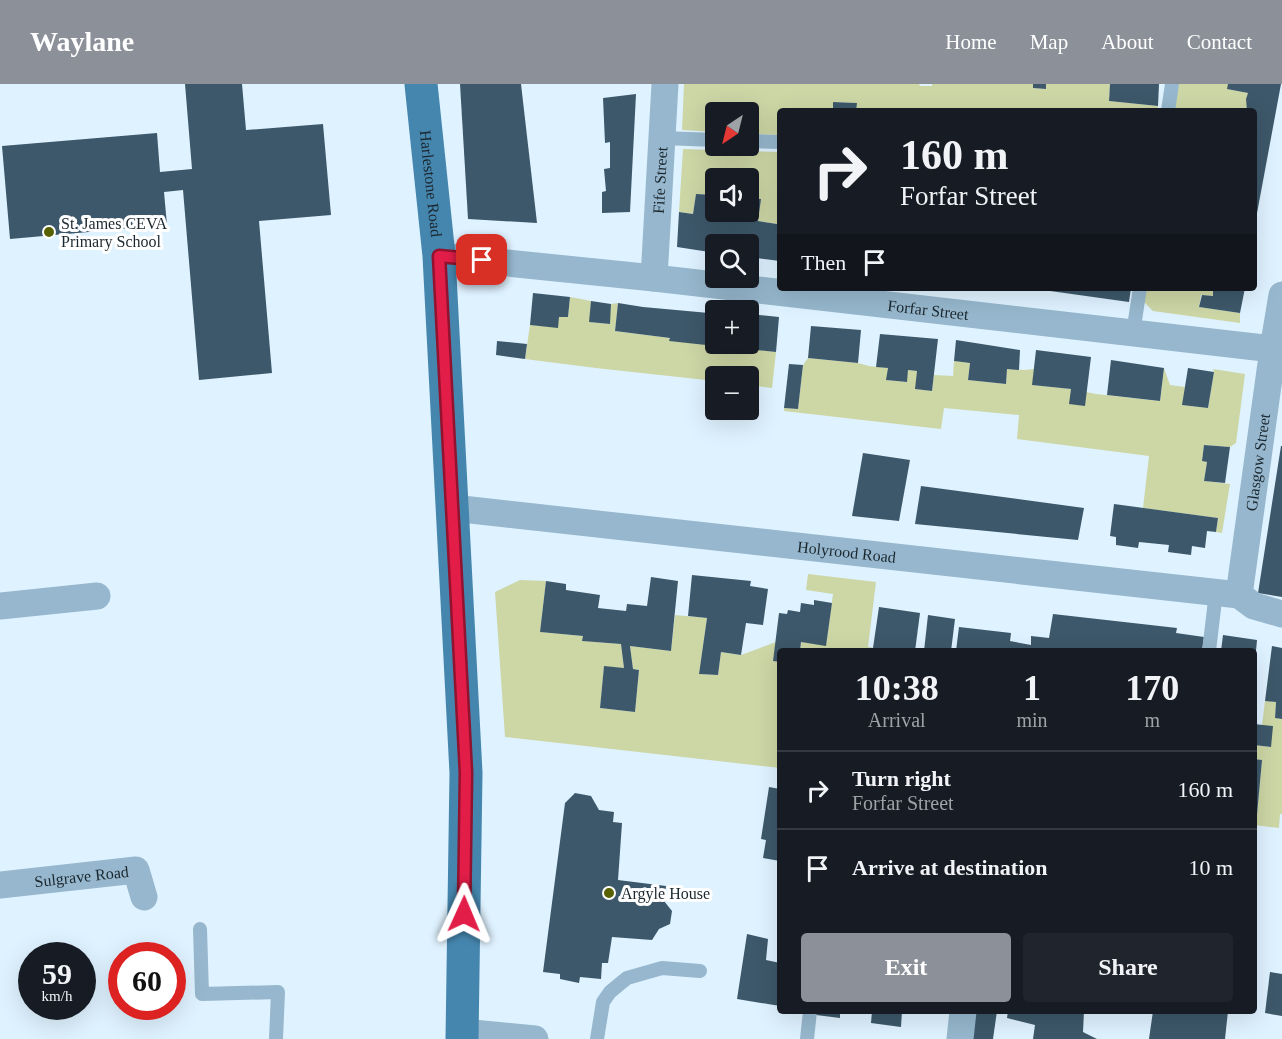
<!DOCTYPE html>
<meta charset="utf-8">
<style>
:root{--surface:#171b24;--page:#20242c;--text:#f1f3f6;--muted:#9ea1a6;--line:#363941;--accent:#8c9099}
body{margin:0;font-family:"Times New Roman",serif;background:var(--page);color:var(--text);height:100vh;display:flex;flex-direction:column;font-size:22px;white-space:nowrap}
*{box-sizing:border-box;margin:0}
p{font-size:20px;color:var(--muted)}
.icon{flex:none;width:33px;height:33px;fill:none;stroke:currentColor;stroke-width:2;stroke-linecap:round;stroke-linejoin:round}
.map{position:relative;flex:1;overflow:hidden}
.side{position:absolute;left:777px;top:564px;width:480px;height:366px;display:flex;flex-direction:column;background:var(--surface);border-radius:6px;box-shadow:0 6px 24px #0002}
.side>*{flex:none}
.top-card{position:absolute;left:777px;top:24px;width:480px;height:183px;border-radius:6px;box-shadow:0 6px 24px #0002;background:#171b24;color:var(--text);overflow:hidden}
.needle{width:39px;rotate:215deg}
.controls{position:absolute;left:705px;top:18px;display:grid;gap:12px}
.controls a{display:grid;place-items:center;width:54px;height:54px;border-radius:6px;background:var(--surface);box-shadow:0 6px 24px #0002;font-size:30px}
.speed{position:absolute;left:18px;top:858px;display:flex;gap:12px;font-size:30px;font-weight:700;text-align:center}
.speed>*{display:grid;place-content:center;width:78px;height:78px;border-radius:50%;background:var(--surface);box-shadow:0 6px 24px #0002;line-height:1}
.speed small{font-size:15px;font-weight:400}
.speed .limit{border:9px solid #d22;background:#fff;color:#111}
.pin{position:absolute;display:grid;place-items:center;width:51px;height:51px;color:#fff;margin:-26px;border-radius:12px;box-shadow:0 3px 9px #0006}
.me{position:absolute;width:66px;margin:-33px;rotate:1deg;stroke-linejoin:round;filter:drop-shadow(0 0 4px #0008)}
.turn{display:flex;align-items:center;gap:21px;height:126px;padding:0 24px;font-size:27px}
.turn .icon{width:78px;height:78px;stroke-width:2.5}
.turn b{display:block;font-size:42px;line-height:51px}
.then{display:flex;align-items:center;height:57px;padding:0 24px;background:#0003;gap:12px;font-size:22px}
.eta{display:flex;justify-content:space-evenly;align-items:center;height:102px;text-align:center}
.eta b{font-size:36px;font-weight:600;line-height:42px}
.primary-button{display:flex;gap:12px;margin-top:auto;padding:12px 24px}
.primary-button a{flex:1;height:69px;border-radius:6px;background:var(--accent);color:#fff;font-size:24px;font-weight:600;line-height:69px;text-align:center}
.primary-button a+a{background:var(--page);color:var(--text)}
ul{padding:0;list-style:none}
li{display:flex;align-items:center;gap:18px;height:78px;padding:0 24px;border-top:2px solid var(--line)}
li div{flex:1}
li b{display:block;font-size:22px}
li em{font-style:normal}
header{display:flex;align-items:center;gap:36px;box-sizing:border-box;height:84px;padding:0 30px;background:var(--accent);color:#fff}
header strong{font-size:28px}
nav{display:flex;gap:33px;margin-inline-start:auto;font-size:21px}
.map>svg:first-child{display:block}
.green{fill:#cdd6a5}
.building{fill:#3d586a}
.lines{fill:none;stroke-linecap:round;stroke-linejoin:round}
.service{stroke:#96b7cd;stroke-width:14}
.minor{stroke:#96b7cd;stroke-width:27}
.primary{stroke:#4586ae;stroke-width:33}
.route-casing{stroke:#92132f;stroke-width:15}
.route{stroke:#e11d48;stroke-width:10}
.poi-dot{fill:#576100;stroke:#fff;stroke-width:2}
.labels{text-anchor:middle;stroke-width:6;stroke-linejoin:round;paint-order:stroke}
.street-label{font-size:16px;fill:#1b272e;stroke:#fff}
.poi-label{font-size:16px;fill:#1b272e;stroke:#fff;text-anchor:start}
</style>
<header>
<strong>Waylane</strong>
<nav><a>Home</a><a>Map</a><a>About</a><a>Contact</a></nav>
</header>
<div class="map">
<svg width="1282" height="955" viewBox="0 0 1282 955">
<rect width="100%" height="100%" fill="#dff2ff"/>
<g class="green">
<polygon points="684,0 919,0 920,2 932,2 932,0 1033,0 1033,4 1045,5 1046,0 1110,0 1109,17 1158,22 1157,27 856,27 856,19 834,18 833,27 780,27 780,51 749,50 748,28 716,28 715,48 682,46"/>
<polygon points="1179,0 1228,0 1228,5 1248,9 1247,27 1236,27 1222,25 1221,27 1174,27"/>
<polygon points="683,65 780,68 780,124 777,140 758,137 749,114 748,94 716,94 715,111 696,110 693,130 679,128"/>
<polygon points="1146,204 1213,204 1213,212 1201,211 1199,223 1240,229 1240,239 1153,227 1144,218"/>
<polygon points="570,213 591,217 590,238 609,240 611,220 618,219 615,247 670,254 670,257 712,260 776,268 772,304 749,301 748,292 716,292 715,297 596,284 525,275 530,241 557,243 559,233 568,233"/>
<polygon points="808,274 858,279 869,282 888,284 887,296 906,298 908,286 917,287 916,305 932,307 934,291 953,292 954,277 970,279 968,296 1006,300 1007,285 1025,286 1034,285 1033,301 1071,305 1096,310 1160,317 1164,284 1170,301 1185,303 1183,321 1208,324 1214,288 1213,285 1245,290 1236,359 1230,363 1204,361 1202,377 1207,378 1204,397 1230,400 1222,449 1216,448 1218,434 1143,424 1149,372 1017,355 1019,331 944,324 941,345 784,327 784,324 798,325 803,281"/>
<polygon points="808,490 876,498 868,563 901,567 800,567 801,558 826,561 833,510 806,506"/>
<polygon points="520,496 546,497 540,548 583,552 583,557 621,560 624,584 604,583 600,624 635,628 639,586 633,585 630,562 671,567 675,531 707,534 699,590 718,591 721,568 741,571 776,558 773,577 780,578 780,684 505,653 495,508"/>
<polygon points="1265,617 1276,618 1275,634 1282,635 1282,730 1280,730 1279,744 1254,741 1254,730 1257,730 1262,676 1254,675 1254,661 1271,663 1262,641"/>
</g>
<g class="building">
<polygon points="185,0 242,0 246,46 323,40 331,131 259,137 272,289 199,296 183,106 164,108 167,141 10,155 2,62 157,49 160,88 192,85"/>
<polygon points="460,0 521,0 537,139 468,135"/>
<polygon points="1033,0 1046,0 1046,5 1033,4"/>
<polygon points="1110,0 1159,0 1158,22 1109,17"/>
<polygon points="1228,0 1281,0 1255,140 1254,27 1247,27 1246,15 1248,9 1227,5"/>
<polygon points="636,10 630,128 602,129 602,108 606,107 604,85 610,84 610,58 605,59 603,14"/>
<polygon points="833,18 857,19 856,27 833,27"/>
<polygon points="696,110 716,111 716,128 719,128 719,132 737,134 738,128 748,128 748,114 761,115 758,137 777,140 780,129 780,177 748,173 748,160 716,160 716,169 677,163 679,128 693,130"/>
<polygon points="1037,204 1131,204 1129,218 1043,206 1037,205"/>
<polygon points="1213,204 1245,204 1240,229 1199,223 1202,211 1213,212"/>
<polygon points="533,209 570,213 568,233 559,233 558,244 530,241"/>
<polygon points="591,217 611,220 610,240 589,238"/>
<polygon points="618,219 643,223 709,229 706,261 669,257 670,254 615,247"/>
<polygon points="759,231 779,233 776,268 718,262 718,260 748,260 748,237 758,238"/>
<polygon points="811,242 861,246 858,279 808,274"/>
<polygon points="880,250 938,255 932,307 915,305 917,287 908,286 907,298 886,296 888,284 876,283"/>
<polygon points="956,256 1020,266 1019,286 1007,285 1006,300 968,296 970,279 954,277"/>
<polygon points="497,257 527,260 525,275 496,271"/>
<polygon points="1036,266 1091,273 1085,322 1069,320 1071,305 1032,301"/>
<polygon points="1111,276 1164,284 1160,317 1107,311"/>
<polygon points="789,280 803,281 798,325 784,324"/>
<polygon points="1188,284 1214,288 1208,324 1182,321"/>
<polygon points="1204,361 1230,363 1225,399 1204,397 1207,378 1202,377"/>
<polygon points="1281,362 1282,362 1282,513 1258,509"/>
<polygon points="863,369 910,376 899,437 852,432"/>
<polygon points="921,402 1084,424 1078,456 915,440"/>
<polygon points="1114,420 1218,434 1216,448 1207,447 1205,464 1192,462 1191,471 1168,468 1169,461 1139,458 1138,464 1116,461 1116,453 1110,452"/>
<polygon points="692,491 751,497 750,502 768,505 763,541 746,539 741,571 721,568 718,591 699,590 707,534 688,532"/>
<polygon points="651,493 678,497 671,567 630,562 633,585 639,586 635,628 600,624 604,582 624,584 621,560 582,557 583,552 540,548 546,497 566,500 566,506 600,511 598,524 626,527 627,520 647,522"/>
<polygon points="814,516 832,519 826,562 801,558 800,567 780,567 780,578 773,577 779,529 787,530 788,526 800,528 801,519 814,521"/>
<polygon points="879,523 920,529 915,567 873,564"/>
<polygon points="1053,530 1177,544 1176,549 1204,553 1202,567 956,567 959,543 1011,549 1010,557 1031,561 1031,552 1049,554"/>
<polygon points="928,531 955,535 951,567 924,567"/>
<polygon points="1223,551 1257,556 1256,567 1221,567"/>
<polygon points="1272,562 1282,564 1282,635 1275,634 1276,618 1265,617"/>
<polygon points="1254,640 1273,642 1271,663 1254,661"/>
<polygon points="1254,675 1262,676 1257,731 1254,730"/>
<polygon points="769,703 780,705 780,777 763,774 766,756 761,755"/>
<polygon points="575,709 591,712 599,726 614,728 613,738 622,739 618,796 666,802 664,817 672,827 670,840 659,845 652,856 612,853 608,879 602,879 601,895 580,893 579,899 560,895 560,890 543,888 565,719"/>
<polygon points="747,850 768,855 766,876 780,879 780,922 737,915"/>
<polygon points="1270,888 1282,890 1282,932 1265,929"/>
<polygon points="816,927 840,927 840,934 816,931"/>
<polygon points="872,927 902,927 901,943 871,939"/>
<polygon points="976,927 997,927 993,955 972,955"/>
<polygon points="1008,927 1084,927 1083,948 1097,955 1033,955 1035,941 1007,934"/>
<polygon points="1153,927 1228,927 1225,955 1149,955"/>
</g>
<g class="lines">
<g class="service">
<polyline points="1168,27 1172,0"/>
<polyline points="662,54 716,56"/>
<polyline points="748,57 780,58"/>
<polyline points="1133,249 1140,204"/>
<polyline points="1209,567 1216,508"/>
<polyline points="200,845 202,910 278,908 276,955"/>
<polyline points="597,955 603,918 610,908 627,894 662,884 700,887"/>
<polyline points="807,955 810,927"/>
</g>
<g class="minor">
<path id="s1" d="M439 172 654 194 1273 265"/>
<path id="s2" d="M654 194 665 0"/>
<path id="s3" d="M453 424 1239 511 1254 522 1282 530"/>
<path id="s4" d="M1239 511 1273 265 1282 211"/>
<polyline points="0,522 97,512"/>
<path id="s5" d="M0 801 136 786 144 813"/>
<polyline points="462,948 535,955"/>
<polyline points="960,955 963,927"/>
</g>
<path class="primary" id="s6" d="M421 0 439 172 466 689 462 955"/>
</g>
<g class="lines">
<g class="route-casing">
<polyline id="route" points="464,830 466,689 439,172 482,176"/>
</g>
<use href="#route" class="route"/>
</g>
<g class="poi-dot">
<circle cx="49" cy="148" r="6"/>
<circle cx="609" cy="809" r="6"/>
</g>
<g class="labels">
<g class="street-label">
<text dy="6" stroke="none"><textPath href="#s2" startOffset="98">Fife Street</textPath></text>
<text dy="6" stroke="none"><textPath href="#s6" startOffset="100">Harlestone Road</textPath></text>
<text dy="6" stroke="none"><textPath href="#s1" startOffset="492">Forfar Street</textPath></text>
<text dy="6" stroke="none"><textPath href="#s4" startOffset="134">Glasgow Street</textPath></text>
<text dy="6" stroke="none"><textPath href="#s3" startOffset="396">Holyrood Road</textPath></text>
<text dy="6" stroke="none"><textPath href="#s5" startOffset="82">Sulgrave Road</textPath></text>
</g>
<g class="poi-label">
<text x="61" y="145">St. James CEVA<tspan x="61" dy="18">Primary School</tspan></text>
<text x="621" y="815">Argyle House</text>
</g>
</g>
</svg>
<div class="controls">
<a><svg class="needle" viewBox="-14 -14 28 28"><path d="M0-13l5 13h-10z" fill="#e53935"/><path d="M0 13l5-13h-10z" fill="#9ea1a6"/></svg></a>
<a><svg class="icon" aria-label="sound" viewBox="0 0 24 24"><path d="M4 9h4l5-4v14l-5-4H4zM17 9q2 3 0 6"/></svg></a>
<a><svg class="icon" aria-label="search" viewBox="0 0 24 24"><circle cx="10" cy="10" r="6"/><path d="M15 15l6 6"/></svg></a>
<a>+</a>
<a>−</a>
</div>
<div class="speed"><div>59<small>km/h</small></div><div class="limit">60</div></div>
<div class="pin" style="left:482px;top:176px;background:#d93025"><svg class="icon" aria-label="arrive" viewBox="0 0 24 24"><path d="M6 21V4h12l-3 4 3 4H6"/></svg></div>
<svg class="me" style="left:464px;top:830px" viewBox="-20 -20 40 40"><path d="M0-17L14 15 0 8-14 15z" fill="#e11d48" stroke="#fff" stroke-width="4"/></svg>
<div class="top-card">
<div class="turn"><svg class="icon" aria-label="right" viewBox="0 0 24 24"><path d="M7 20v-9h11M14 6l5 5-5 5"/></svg><div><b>160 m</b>Forfar Street</div></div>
<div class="then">Then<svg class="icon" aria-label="arrive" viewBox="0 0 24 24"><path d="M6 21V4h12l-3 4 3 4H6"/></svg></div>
</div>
<section class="side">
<div class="eta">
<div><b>10:38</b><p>Arrival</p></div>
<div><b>1</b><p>min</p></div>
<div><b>170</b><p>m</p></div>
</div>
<ul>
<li><svg class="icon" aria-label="right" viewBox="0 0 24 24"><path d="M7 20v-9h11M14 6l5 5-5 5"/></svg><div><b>Turn right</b><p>Forfar Street</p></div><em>160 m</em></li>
<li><svg class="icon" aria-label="arrive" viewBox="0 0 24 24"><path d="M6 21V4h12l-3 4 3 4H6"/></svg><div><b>Arrive at destination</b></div><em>10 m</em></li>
</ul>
<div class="primary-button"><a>Exit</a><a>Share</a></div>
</section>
</div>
